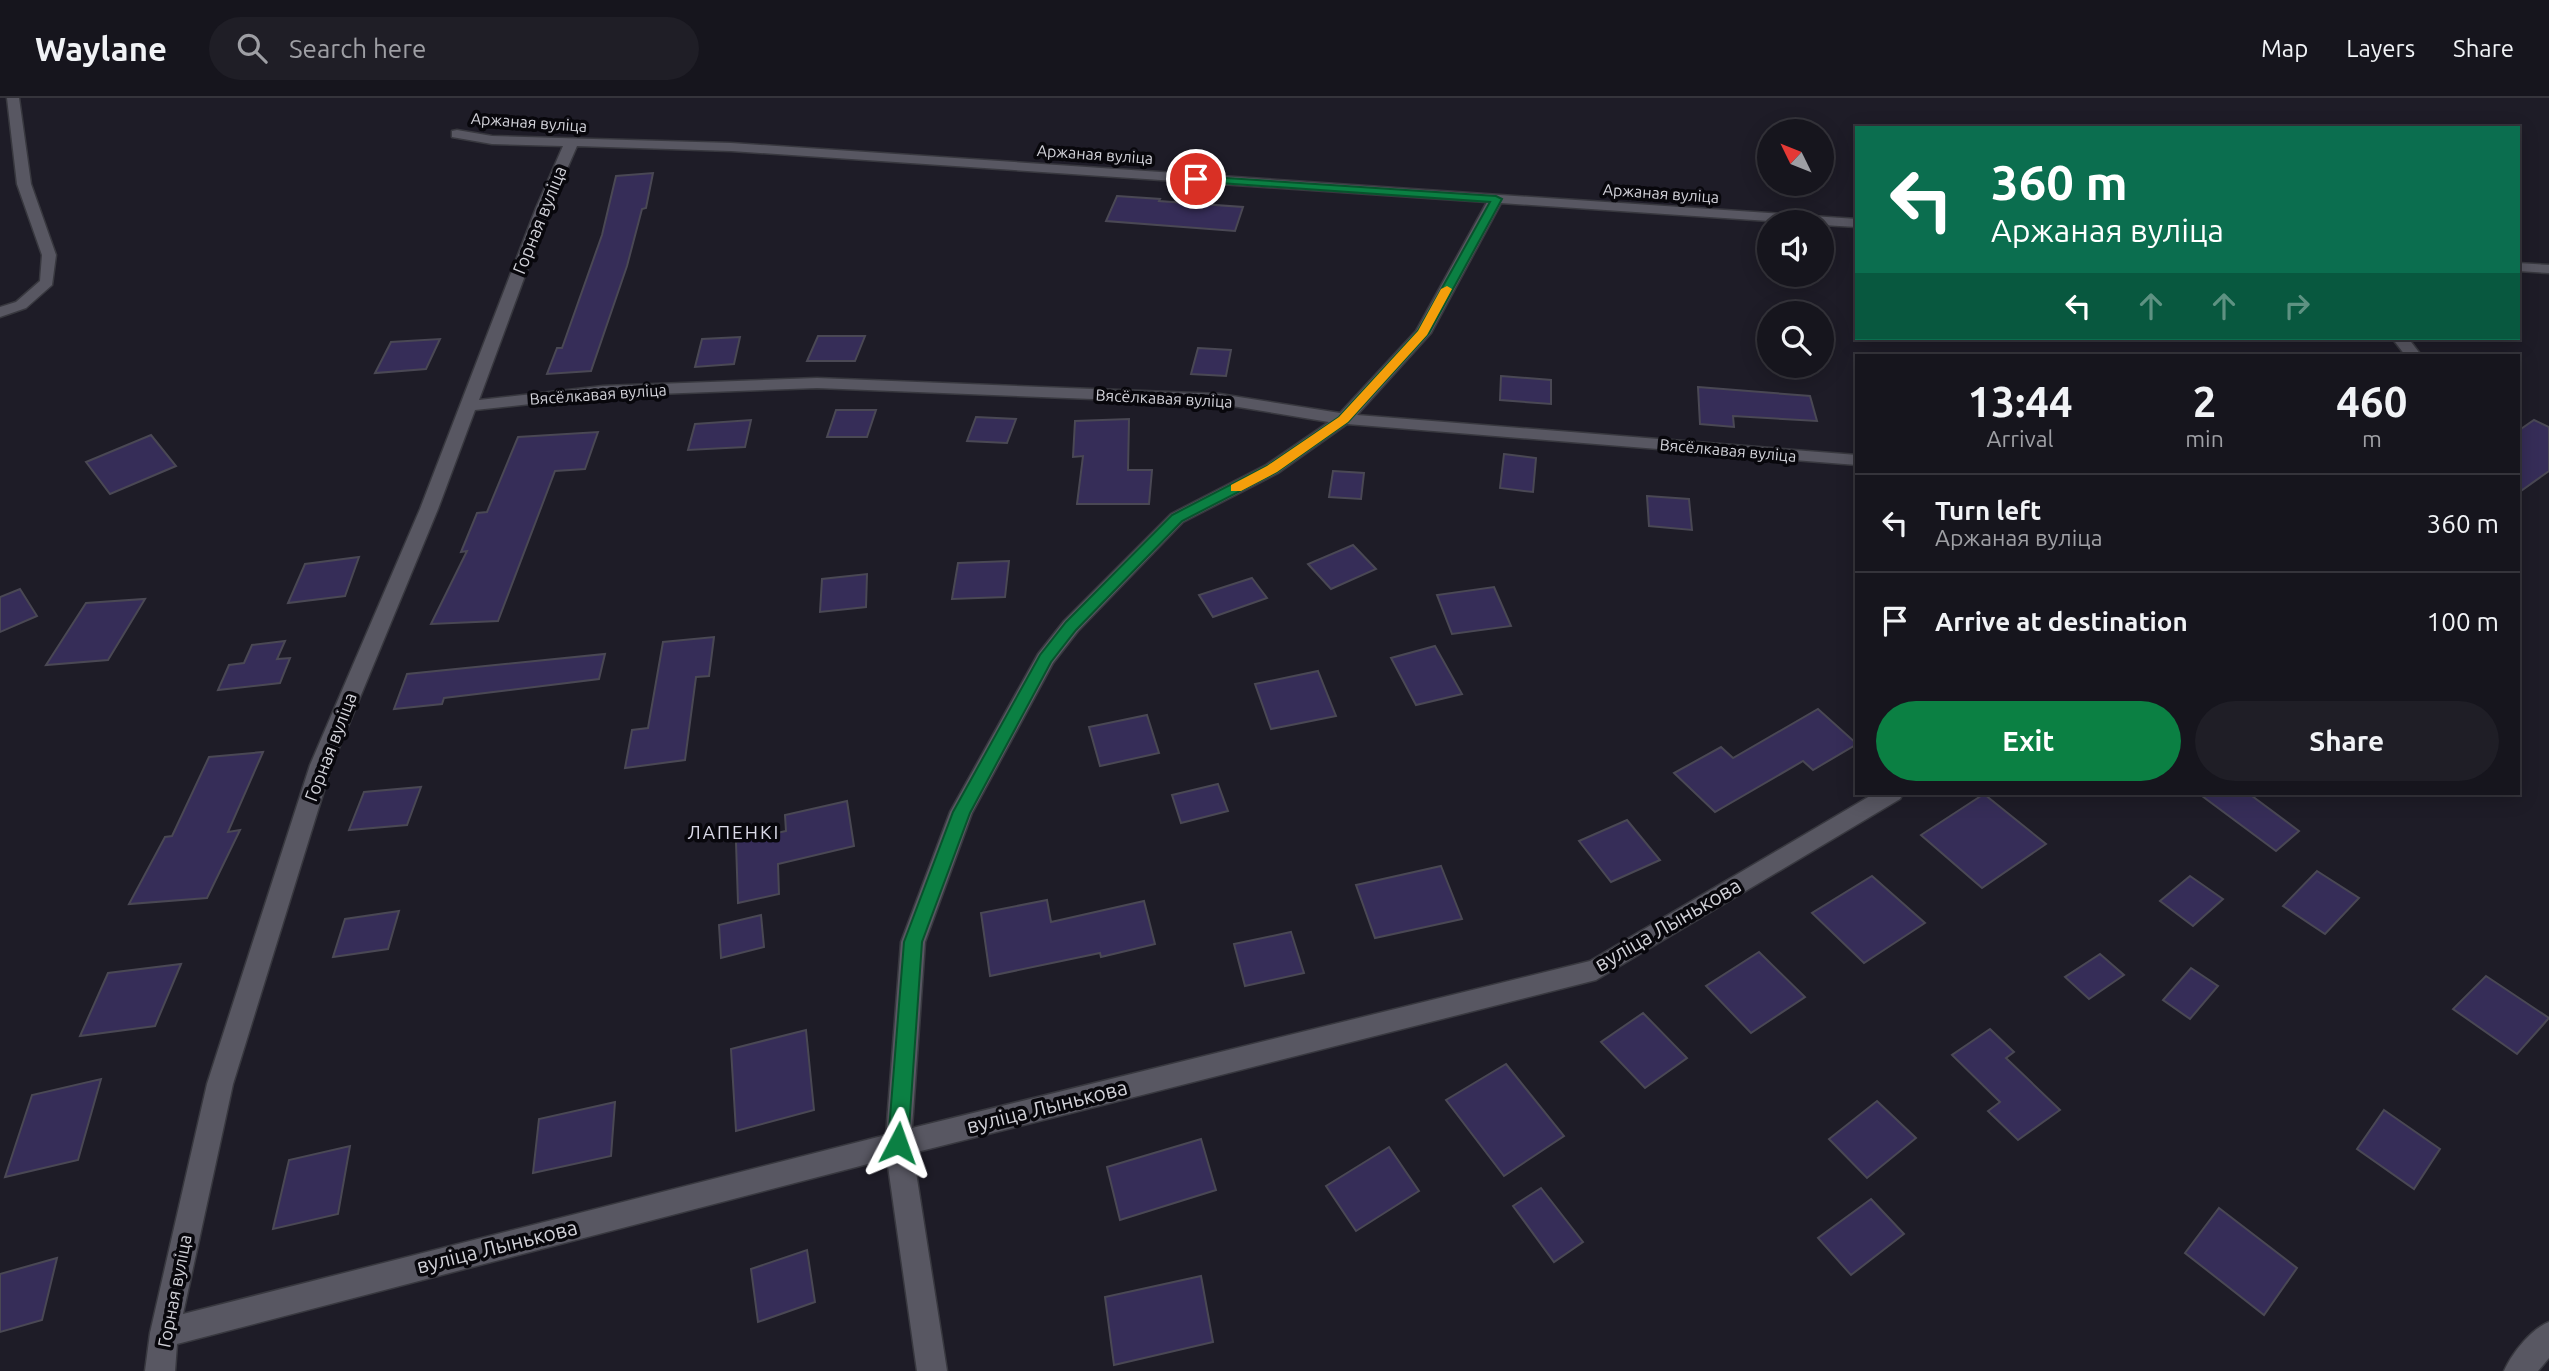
<!DOCTYPE html>
<meta charset="utf-8">
<style>
:root{--surface:#16151d;--page:#1f1e26;--text:#f1f3f6;--muted:#9e9fa4;--line:#35343b;--accent:#0b8043}
body{margin:0;font-family:Ubuntu,sans-serif;background:var(--page);color:var(--text);height:100vh;display:flex;flex-direction:column;font-size:26px;white-space:nowrap}
*{box-sizing:border-box;margin:0}
p{font-size:23px;color:var(--muted)}
.icon{flex:none;width:38px;height:38px;fill:none;stroke:currentColor;stroke-width:2;stroke-linecap:round;stroke-linejoin:round}
.map{position:relative;flex:1;overflow:hidden}
.panel{position:absolute;left:1855px;top:256px;width:665px;height:441px;display:flex;flex-direction:column;background:var(--surface);border-radius:0px;box-shadow:0 4px 18px #0003,0 0 0 2px var(--line)}
.panel>*{flex:none}
.hud{position:absolute;left:1855px;top:28px;width:665px;height:214px;border-radius:0px;box-shadow:0 4px 18px #0003,0 0 0 2px var(--line);background:#0b6e4f;color:#fff;overflow:hidden}
.needle{width:46px;rotate:313deg}
.controls{position:absolute;left:1757px;top:21px;display:grid;gap:14px}
.controls a{display:grid;place-items:center;width:77px;height:77px;border-radius:50%;background:var(--surface);box-shadow:0 4px 18px #0003,0 0 0 2px var(--line);font-size:35px}
.pin{position:absolute;display:grid;place-items:center;width:60px;height:60px;color:#fff;margin:-30px;border:4px solid #fff;border-radius:50%;box-shadow:0 2px 7px #0007}
.me{position:absolute;width:77px;margin:-38px;rotate:4deg;stroke-linejoin:round;filter:drop-shadow(0 0 5px #0008)}
.turn{display:flex;align-items:center;gap:24px;height:147px;padding:0 21px;font-size:32px}
.turn .icon{width:91px;height:91px;stroke-width:2.5}
.turn b{display:block;font-size:49px;line-height:60px}
.lanes{display:flex;align-items:center;height:66px;padding:0 21px;background:#0003;justify-content:center;gap:35px;direction:ltr}
.lanes .off{opacity:.35}
.eta{display:flex;justify-content:space-evenly;align-items:center;height:119px;text-align:center}
.eta b{font-size:42px;font-weight:700;line-height:49px}
.action{display:flex;gap:14px;margin-top:auto;padding:14px 21px}
.action a{flex:1;height:80px;border-radius:42px;background:var(--accent);color:#fff;font-size:28px;font-weight:700;line-height:80px;text-align:center}
.action a+a{background:var(--page);color:var(--text)}
ul{padding:0;list-style:none}
li{display:flex;align-items:center;gap:21px;height:98px;padding:0 21px;border-top:2px solid var(--line)}
li div{flex:1}
li b{display:block;font-size:26px}
li em{font-style:normal}
header{display:flex;align-items:center;gap:42px;box-sizing:border-box;height:98px;padding:0 35px;background:var(--surface);border-bottom:2px solid var(--line)}
header strong{font-size:33px}
nav{display:flex;gap:38px;margin-inline-start:auto;font-size:24px}
.search{width:490px;height:63px;background:var(--page);display:flex;align-items:center;gap:18px;box-sizing:border-box;padding:0 24px;border-radius:38px;color:var(--muted);font-size:26px}
.map>svg:first-child{display:block}
.building{fill:#362d58;stroke:#4a4854;stroke-width:2}
.lines{fill:none;stroke-linecap:round;stroke-linejoin:round}
.street-casing{stroke:#38383f;stroke-width:3}
.street{fill:#585762;fill-rule:evenodd}
.route{fill:#0b8043;stroke:#07532c;stroke-width:2}
.slow{fill:#f59e0b}
.labels{text-anchor:middle;stroke-width:7;stroke-linejoin:round;paint-order:stroke}
.far-street-label{font-size:16px;fill:#d2d2d9;stroke:#08070c}
.street-label{font-size:18px;fill:#d2d2d9;stroke:#08070c}
.neighbourhood-label{font-size:19px;letter-spacing:2px;fill:#dbdae8;stroke:#08070c}
.near-street-label{font-size:21px;fill:#d2d2d9;stroke:#08070c}
</style>
<header>
<strong>Waylane</strong>
<div class="search"><svg class="icon" aria-label="search" viewBox="0 0 24 24"><circle cx="10" cy="10" r="6"/><path d="M15 15l6 6"/></svg>Search here</div>
<nav><a>Map</a><a>Layers</a><a>Share</a></nav>
</header>
<div class="map">
<svg width="2549" height="1273" viewBox="0 0 2549 1273">
<rect width="100%" height="100%" fill="#1e1c27"/>
<g class="building">
<polygon points="653,75 646,110 642,111 627,168 591,273 547,276 557,250 562,250 602,137 616,78"/>
<polygon points="1117,98 1160,101 1159,103 1243,109 1235,133 1106,123"/>
<polygon points="818,238 865,238 855,263 807,263"/>
<polygon points="740,239 734,266 695,269 702,241"/>
<polygon points="440,241 426,271 375,275 391,244"/>
<polygon points="1198,250 1231,252 1226,278 1191,276"/>
<polygon points="1501,278 1551,282 1551,306 1500,302"/>
<polygon points="1698,289 1810,298 1817,323 1733,318 1734,329 1700,326"/>
<polygon points="836,312 876,312 867,339 827,339"/>
<polygon points="976,319 1016,321 1007,345 967,343"/>
<polygon points="1129,321 1128,372 1152,372 1149,406 1077,406 1083,358 1073,359 1075,323"/>
<polygon points="751,322 745,349 688,352 695,326"/>
<polygon points="2534,322 2549,329 2549,373 2518,395 2518,333"/>
<polygon points="598,334 585,371 555,373 498,523 431,526 467,453 461,454 477,415 487,414 518,339"/>
<polygon points="151,337 176,368 110,396 86,364"/>
<polygon points="1504,356 1536,360 1533,394 1500,390"/>
<polygon points="1333,373 1364,375 1361,401 1329,399"/>
<polygon points="1647,398 1689,401 1692,432 1649,428"/>
<polygon points="1353,447 1376,471 1331,491 1308,466"/>
<polygon points="359,459 345,498 288,505 305,466"/>
<polygon points="1009,463 1005,499 952,501 958,465"/>
<polygon points="867,476 866,509 820,514 822,481"/>
<polygon points="1252,480 1267,500 1213,519 1199,497"/>
<polygon points="1494,489 1511,528 1452,536 1437,497"/>
<polygon points="20,491 37,518 0,534 0,499"/>
<polygon points="145,501 108,562 46,567 86,505"/>
<polygon points="714,539 709,578 696,579 685,662 625,670 632,632 648,630 663,544"/>
<polygon points="285,543 277,561 290,560 280,585 218,592 229,567 244,565 252,547"/>
<polygon points="1435,548 1462,596 1416,607 1391,560"/>
<polygon points="605,556 599,581 444,600 442,606 394,611 407,576"/>
<polygon points="1318,573 1336,618 1271,631 1255,586"/>
<polygon points="1818,611 1857,646 1813,672 1803,663 1715,714 1674,675 1721,649 1733,660"/>
<polygon points="1147,617 1159,655 1100,668 1089,629"/>
<polygon points="263,654 228,734 240,732 207,800 129,806 165,739 172,738 209,659"/>
<polygon points="1218,686 1228,713 1181,725 1172,697"/>
<polygon points="421,689 407,727 349,732 364,694"/>
<polygon points="2198,695 2248,695 2299,733 2276,753"/>
<polygon points="1984,696 2046,746 1982,790 1921,737"/>
<polygon points="847,703 854,748 778,766 779,796 738,805 736,744 786,733 785,717"/>
<polygon points="1627,722 1660,762 1611,784 1579,743"/>
<polygon points="1441,768 1462,821 1375,840 1356,787"/>
<polygon points="2317,773 2359,800 2325,836 2283,808"/>
<polygon points="1872,778 1925,825 1864,865 1812,815"/>
<polygon points="2190,778 2223,801 2193,828 2160,803"/>
<polygon points="1047,802 1051,824 1144,803 1155,846 1101,859 1100,855 990,878 981,815"/>
<polygon points="399,813 388,851 333,859 345,821"/>
<polygon points="761,817 764,849 721,860 719,827"/>
<polygon points="1291,834 1304,875 1245,888 1234,846"/>
<polygon points="1759,854 1805,899 1751,935 1706,888"/>
<polygon points="2100,856 2124,877 2089,901 2065,879"/>
<polygon points="181,866 155,928 80,938 108,875"/>
<polygon points="2191,870 2218,888 2190,921 2163,902"/>
<polygon points="2486,878 2549,920 2517,956 2453,911"/>
<polygon points="1643,915 1687,960 1645,990 1601,944"/>
<polygon points="1990,931 2014,954 2006,960 2060,1012 2018,1042 1988,1013 2000,1004 1952,957"/>
<polygon points="806,932 814,1012 736,1033 731,951"/>
<polygon points="1506,966 1564,1038 1504,1078 1446,1002"/>
<polygon points="101,981 78,1062 5,1079 32,997"/>
<polygon points="1877,1003 1916,1040 1867,1080 1829,1041"/>
<polygon points="615,1004 611,1058 533,1075 539,1021"/>
<polygon points="2384,1012 2440,1051 2414,1091 2357,1051"/>
<polygon points="1201,1041 1216,1092 1120,1122 1107,1069"/>
<polygon points="350,1048 338,1116 273,1131 289,1062"/>
<polygon points="1389,1049 1419,1093 1356,1133 1326,1088"/>
<polygon points="1541,1090 1583,1144 1554,1164 1513,1108"/>
<polygon points="1871,1101 1904,1136 1851,1177 1818,1140"/>
<polygon points="2219,1110 2297,1170 2264,1217 2185,1155"/>
<polygon points="807,1152 815,1204 758,1224 751,1171"/>
<polygon points="57,1160 42,1222 0,1234 0,1176"/>
<polygon points="1201,1178 1213,1244 1114,1267 1105,1199"/>
</g>
<g class="lines">
<g class="street-casing">
<g id="street">
<polygon points="7,0 19,0 31,86 56,157 52,187 26,210 0,219 0,209 16,204 40,183 42,157 17,86"/>
<path d="M457 32 492 38 731 45 1857 121V129L1822 127V124H1783L1501 105 1431 235 1357 317 1857 357V367L1347 326 1278 375 1183 424 1078 533 1053 565 972 715 925 844 912 1030 1590 863 1875 695H1903L1900 701 1596 882 913 1055 947 1273H917L887 1061 177 1246 175 1273H145L150 1235 207 986 310 667 420 411 536 110 563 48 492 46 452 39V33ZM577 48 731 53 1487 104 1416 233 1340 315 1220 296 817 280 603 288 479 302 550 110ZM817 290 1220 306 1329 324 1266 367 1171 416 1064 523 1038 556 950 714 901 844 886 1037 183 1216 233 986 332 667 438 411 475 312 603 298Z"/>
<polygon points="2518,165 2549,167 2549,175 2518,173"/>
<polygon points="2392,240 2408,240 2421,257 2405,257"/>
<path d="M2549 1224V1260L2538 1273H2504C2512 1255 2531 1231 2549 1224Z"/>
</g>
</g>
<use href="#street" class="street"/>
</g>
<polygon class="route" points="1196,78 1496,98 1502,101 1429,235 1348,324 1277,374 1182,423 1076,532 1051,564 970,715 922,844 908,1045 906,1052 898,1055 891,1052 888,1045 904,844 953,714 1040,557 1066,524 1172,417 1267,368 1339,319 1418,233 1490,104 1192,83 1192,79"/>
<polygon class="slow" points="1447,188 1452,191 1427,237 1348,324 1277,374 1241,393 1231,393 1231,387 1267,368 1339,319 1418,233 1441,191"/>
<g class="labels">
<g class="far-street-label">
<text transform="translate(529 24) rotate(4)" y="6">Аржаная вуліца</text>
<text transform="translate(1095 56) rotate(4)" y="6">Аржаная вуліца</text>
<text transform="translate(1661 95) rotate(4)" y="6">Аржаная вуліца</text>
<text transform="translate(598 296) rotate(-4)" y="6">Вясёлкавая вуліца</text>
<text transform="translate(1164 300) rotate(3)" y="6">Вясёлкавая вуліца</text>
<text transform="translate(1728 352) rotate(5)" y="6">Вясёлкавая вуліца</text>
</g>
<g class="street-label">
<text transform="translate(540 122) rotate(-68)" y="6">Горная вуліца</text>
<text transform="translate(331 649) rotate(-69)" y="6">Горная вуліца</text>
<text transform="translate(175 1193) rotate(-79)" y="6">Горная вуліца</text>
</g>
<g class="neighbourhood-label">
<text x="734" y="741">ЛАПЕНКІ</text>
</g>
<g class="near-street-label">
<text transform="translate(1668 827) rotate(-30)" y="7">вуліца Лынькова</text>
<text transform="translate(1047 1009) rotate(-14)" y="7">вуліца Лынькова</text>
<text transform="translate(497 1149) rotate(-14)" y="7">вуліца Лынькова</text>
</g>
</g>
</svg>
<div class="controls">
<a><svg class="needle" viewBox="-14 -14 28 28"><path d="M0-13l5 13h-10z" fill="#e53935"/><path d="M0 13l5-13h-10z" fill="#9e9fa4"/></svg></a>
<a><svg class="icon" aria-label="sound" viewBox="0 0 24 24"><path d="M4 9h4l5-4v14l-5-4H4zM17 9q2 3 0 6"/></svg></a>
<a><svg class="icon" aria-label="search" viewBox="0 0 24 24"><circle cx="10" cy="10" r="6"/><path d="M15 15l6 6"/></svg></a>
</div>
<div class="pin" style="left:1196px;top:81px;background:#d93025"><svg class="icon" aria-label="arrive" viewBox="0 0 24 24"><path d="M6 21V4h12l-3 4 3 4H6"/></svg></div>
<svg class="me" style="left:898px;top:1045px" viewBox="-20 -20 40 40"><path d="M0-17L14 15 0 8-14 15z" fill="#0b8043" stroke="#fff" stroke-width="4"/></svg>
<div class="hud">
<div class="turn"><svg class="icon" aria-label="left" viewBox="0 0 24 24"><path d="M17 20v-9H6M10 6l-5 5 5 5"/></svg><div><b>360 m</b>Аржаная вуліца</div></div>
<div class="lanes"><svg class="icon" aria-label="left" viewBox="0 0 24 24"><path d="M17 20v-9H6M10 6l-5 5 5 5"/></svg><svg class="icon off" aria-label="ahead" viewBox="0 0 24 24"><path d="M12 20V5M6 11l6-6 6 6"/></svg><svg class="icon off" aria-label="ahead" viewBox="0 0 24 24"><path d="M12 20V5M6 11l6-6 6 6"/></svg><svg class="icon off" aria-label="right" viewBox="0 0 24 24"><path d="M7 20v-9h11M14 6l5 5-5 5"/></svg></div>
</div>
<section class="panel">
<div class="eta">
<div><b>13:44</b><p>Arrival</p></div>
<div><b>2</b><p>min</p></div>
<div><b>460</b><p>m</p></div>
</div>
<ul>
<li><svg class="icon" aria-label="left" viewBox="0 0 24 24"><path d="M17 20v-9H6M10 6l-5 5 5 5"/></svg><div><b>Turn left</b><p>Аржаная вуліца</p></div><em>360 m</em></li>
<li><svg class="icon" aria-label="arrive" viewBox="0 0 24 24"><path d="M6 21V4h12l-3 4 3 4H6"/></svg><div><b>Arrive at destination</b></div><em>100 m</em></li>
</ul>
<div class="action"><a>Exit</a><a>Share</a></div>
</section>
</div>
